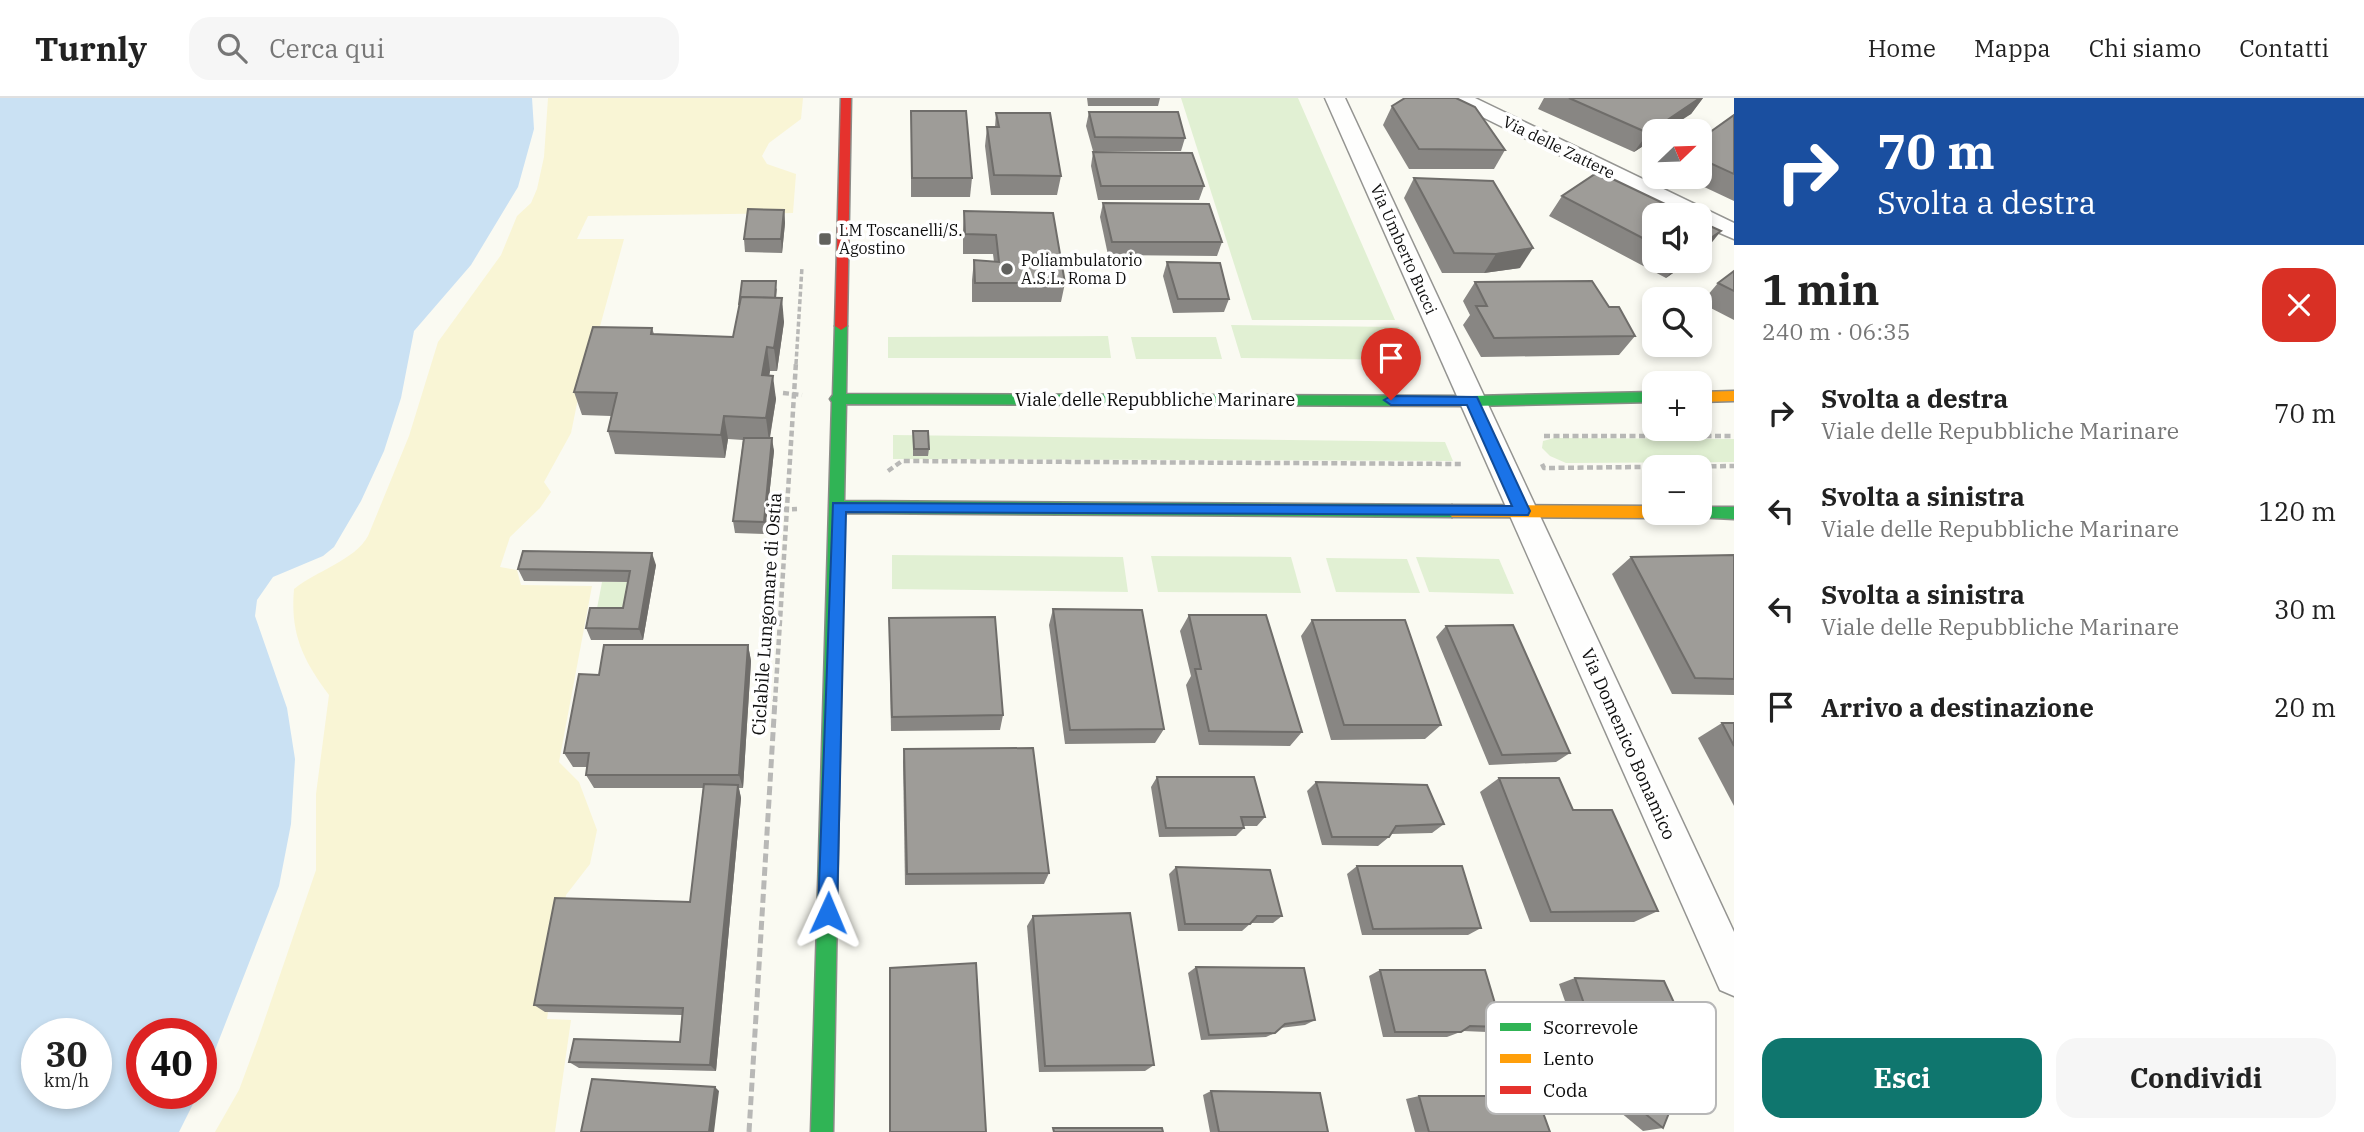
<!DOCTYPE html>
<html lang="it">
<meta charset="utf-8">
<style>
:root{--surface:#fff;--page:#f6f6f6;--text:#222;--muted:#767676;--line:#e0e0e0;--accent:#0f766e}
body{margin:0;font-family:"IBM Plex Serif",serif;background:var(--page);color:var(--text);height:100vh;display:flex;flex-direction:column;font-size:26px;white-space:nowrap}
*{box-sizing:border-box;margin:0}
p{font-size:23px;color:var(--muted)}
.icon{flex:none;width:38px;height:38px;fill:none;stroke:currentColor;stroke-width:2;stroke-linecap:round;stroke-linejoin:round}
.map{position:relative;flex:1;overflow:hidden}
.details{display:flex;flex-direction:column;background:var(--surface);width:630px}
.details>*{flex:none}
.banner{background:#1a4fa0;color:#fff;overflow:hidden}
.needle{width:46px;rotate:67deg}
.tools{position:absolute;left:1642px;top:21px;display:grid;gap:14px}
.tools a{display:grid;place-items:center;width:70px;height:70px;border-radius:14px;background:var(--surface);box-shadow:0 4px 10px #0003;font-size:35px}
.speed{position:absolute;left:21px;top:920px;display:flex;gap:14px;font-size:35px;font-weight:700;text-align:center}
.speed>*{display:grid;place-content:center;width:91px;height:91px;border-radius:50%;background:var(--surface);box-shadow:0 4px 10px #0003;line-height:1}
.speed small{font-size:18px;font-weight:400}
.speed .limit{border:10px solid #d22;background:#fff;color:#111}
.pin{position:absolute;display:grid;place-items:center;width:60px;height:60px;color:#fff;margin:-72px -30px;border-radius:50% 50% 50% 0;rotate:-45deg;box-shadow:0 0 7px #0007}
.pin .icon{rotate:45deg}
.me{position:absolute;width:77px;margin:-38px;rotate:1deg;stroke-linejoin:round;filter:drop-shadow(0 0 5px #0008)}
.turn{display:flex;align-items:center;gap:24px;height:147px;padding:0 28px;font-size:32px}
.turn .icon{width:91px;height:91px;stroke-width:2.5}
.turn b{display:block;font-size:49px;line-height:60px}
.round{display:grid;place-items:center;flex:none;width:74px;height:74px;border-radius:21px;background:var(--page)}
.summary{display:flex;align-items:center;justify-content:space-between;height:119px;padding:0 28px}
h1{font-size:42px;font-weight:700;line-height:52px}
.primary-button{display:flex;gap:14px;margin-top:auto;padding:14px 28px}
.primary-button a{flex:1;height:80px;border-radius:21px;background:var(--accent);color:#fff;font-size:28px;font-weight:700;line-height:80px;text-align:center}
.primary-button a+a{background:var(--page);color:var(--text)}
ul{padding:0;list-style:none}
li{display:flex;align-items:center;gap:21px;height:98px;padding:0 28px}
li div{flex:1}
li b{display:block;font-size:26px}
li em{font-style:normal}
header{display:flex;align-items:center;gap:42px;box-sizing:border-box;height:98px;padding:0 35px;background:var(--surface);border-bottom:2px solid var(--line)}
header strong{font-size:33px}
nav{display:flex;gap:38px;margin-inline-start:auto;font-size:24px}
.search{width:490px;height:63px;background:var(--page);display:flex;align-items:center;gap:18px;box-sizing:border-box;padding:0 24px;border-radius:21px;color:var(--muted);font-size:26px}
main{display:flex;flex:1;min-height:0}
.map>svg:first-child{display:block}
.green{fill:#e1f0d3}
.sand{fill:#f9f5d5}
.water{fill:#cae1f3;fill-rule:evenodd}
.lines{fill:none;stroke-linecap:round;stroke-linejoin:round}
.street-casing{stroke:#949491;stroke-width:3}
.fast-casing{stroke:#8b8b87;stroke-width:3}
.slow-casing{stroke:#8b8b87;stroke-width:3}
.jam-casing{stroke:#8b8b87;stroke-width:3}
.path-far2{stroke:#b8b8b6;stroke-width:3.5;stroke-dasharray:5 2.5;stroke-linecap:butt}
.path-far1{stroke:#b8b8b6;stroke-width:4.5;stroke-dasharray:6 3.5;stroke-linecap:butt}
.path{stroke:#b8b8b6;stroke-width:5;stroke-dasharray:9 4.5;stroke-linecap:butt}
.street{fill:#fefefd;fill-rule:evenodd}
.fast{fill:#30b455;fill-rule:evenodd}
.slow{fill:#ff9f0a;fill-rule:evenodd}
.jam{fill:#e5322d;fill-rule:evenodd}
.wall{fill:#888683}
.shaded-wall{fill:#6f6d6a}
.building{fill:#9e9c98;stroke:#6f6d6a;stroke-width:2}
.route{fill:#1a73e8;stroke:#114b97;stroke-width:2}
.poi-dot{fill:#61615e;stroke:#fff;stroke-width:2.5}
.labels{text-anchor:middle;stroke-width:7;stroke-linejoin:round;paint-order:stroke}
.far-street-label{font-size:16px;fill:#0e0e0e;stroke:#fff}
.far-poi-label{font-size:16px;fill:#0e0e0e;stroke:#fff;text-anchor:start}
.street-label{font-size:18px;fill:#0e0e0e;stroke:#fff}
.key{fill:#fff;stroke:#b7b7b7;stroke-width:2}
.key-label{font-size:19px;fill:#0e0e0e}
</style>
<header>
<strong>Turnly</strong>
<div class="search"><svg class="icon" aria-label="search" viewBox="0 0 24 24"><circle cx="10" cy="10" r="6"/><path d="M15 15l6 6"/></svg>Cerca qui</div>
<nav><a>Home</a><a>Mappa</a><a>Chi siamo</a><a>Contatti</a></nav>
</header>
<main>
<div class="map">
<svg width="1734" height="1034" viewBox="0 0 1734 1034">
<rect width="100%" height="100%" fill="#fafaf2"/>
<g class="green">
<polygon points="1181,0 1298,0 1395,222 1252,222"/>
<polygon points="1231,227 1399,229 1413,262 1241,260"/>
<polygon points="1108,238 1111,260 888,260 888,239"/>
<polygon points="1131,239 1216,239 1222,261 1136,261"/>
<polygon points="893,337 1445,344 1453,363 893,361"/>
<polygon points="1554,340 1734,341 1734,364 1566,365 1550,358 1542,350 1543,343"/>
<polygon points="892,457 1123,459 1128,494 892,491"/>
<polygon points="1151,458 1291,459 1301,495 1158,494"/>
<polygon points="1416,459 1499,461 1514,496 1429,494"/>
<polygon points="1326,460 1407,461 1420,495 1336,494"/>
<polygon points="602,484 634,484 628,522 595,521"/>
</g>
<path class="sand" d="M548 0H803L801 21 769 45 762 58 767 66 796 76 793 115 588 118 577 141H624L599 232 589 247 571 335 544 384 551 394 540 410 510 439 500 469 517 472 521 487 592 488 559 664 579 684 597 732 590 766 566 797 547 921 571 922 555 1034H215L239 992 258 941 316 772V696L329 597C303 562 290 536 294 491 316 473 355 462 368 438L409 338 438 244 501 157 517 118 531 105 537 91 544 59Z"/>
<path class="water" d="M0 0H532L534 31 518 89 471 167 414 233 401 300 384 353 361 403 334 449 323 458 273 479 257 502 255 518 287 610 295 661 291 726 279 788 201 988V936H142V996H198L179 1034H0ZM37 936H96V996H37Z"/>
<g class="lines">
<g class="street-casing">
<g id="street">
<polygon points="1325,0 1345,0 1734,834 1734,898 1720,892"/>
<polygon points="1449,0 1475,0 1734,125 1734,141 1699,126 1699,117 1681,117 1452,4"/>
</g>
</g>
<g class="fast-casing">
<g id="fast">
<polygon points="841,224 847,228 846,296 1472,298 1654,294 1654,304 1472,308 846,306 844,403 1452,407 1459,413 1452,419 844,415 833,1034 811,1034 832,304 830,301 833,297 835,228"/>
<polygon points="1699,409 1734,409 1734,421 1694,419 1692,415 1699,415"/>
</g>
</g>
<g class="slow-casing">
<g id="slow">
<polygon points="1734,293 1734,303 1699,304 1699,294"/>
<polygon points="1452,407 1654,408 1654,415 1661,415 1654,420 1452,419 1445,413"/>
</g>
</g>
<g class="jam-casing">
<polygon id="jam" points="841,0 851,0 847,228 841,232 835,228"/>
</g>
<polyline class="path-far2" points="796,266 802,169"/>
<g class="path-far1">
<polyline points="783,295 802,297"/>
<polyline points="1544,338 1734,338"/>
<polyline points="1542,366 1544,370 1734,368"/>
<polyline points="888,373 902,363 1464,366"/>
<polyline points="773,412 797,411"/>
<polyline points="775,604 796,264"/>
</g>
<polyline class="path" points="749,1034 775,602"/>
<use href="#street" class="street"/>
<use href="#fast" class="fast"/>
<use href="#slow" class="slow"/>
<use href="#jam" class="jam"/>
</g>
<g class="wall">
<polygon points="1087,0 1160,0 1158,8 1088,8"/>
<polygon points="1544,0 1703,0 1691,16 1654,33 1654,41 1634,54 1538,11"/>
<polygon points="1392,8 1505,52 1494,71 1409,71 1383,27"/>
<polygon points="911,13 972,80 970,99 911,99"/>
<polygon points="1089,14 1185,40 1181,53 1093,53 1086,28"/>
<polygon points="996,15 1061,78 1057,97 991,97 985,48 987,29 995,29"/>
<polygon points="1734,17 1734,103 1683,79 1699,79 1699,42"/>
<polygon points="1093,54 1204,88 1199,102 1098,102 1091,68"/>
<polygon points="1414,80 1520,170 1484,175 1442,175 1404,100"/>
<polygon points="1562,98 1654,117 1654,163 1690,163 1666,180 1549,118"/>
<polygon points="1103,105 1222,144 1217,158 1108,157 1100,119"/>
<polygon points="784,112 785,125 782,155 745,154 744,141"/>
<polygon points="964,113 1065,185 1061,204 972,204 972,182 974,162 994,164 993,156 963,156 963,132"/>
<polygon points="1167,164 1229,201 1224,214 1173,215 1163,178"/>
<polygon points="1734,173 1734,222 1701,205 1718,185"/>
<polygon points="1475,184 1609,209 1635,238 1619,257 1481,259 1463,227 1470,217 1463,203"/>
<polygon points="777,190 776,200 784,224 777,273 770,273 769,278 776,301 770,340 774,353 765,436 735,435 733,423 743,342 728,341 725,360 615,356 608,333 611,318 582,317 574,294 652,230 654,236 733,239"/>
<polygon points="913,333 929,351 928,358 913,358"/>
<polygon points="1734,457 1734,597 1672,596 1612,476 1631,459"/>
<polygon points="656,467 643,542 591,542 586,530 623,510 628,484 524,483 518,471"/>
<polygon points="1053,511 1164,631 1155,645 1065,646 1049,527"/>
<polygon points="1189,517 1302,634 1290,648 1199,647 1186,587 1191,578 1180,533"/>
<polygon points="889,520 1003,617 1000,632 891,633"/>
<polygon points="1312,522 1441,627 1425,641 1331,642 1301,538"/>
<polygon points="1446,528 1570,655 1556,664 1489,667 1436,539"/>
<polygon points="748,547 751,563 743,690 739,690 741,700 716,973 579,970 569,964 680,944 682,917 545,914 534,907 690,804 703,690 594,690 586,677 587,669 573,669 564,655 599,577"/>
<polygon points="1722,625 1734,625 1734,708 1698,640"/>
<polygon points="904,651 1049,775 1044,786 905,787 903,664"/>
<polygon points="1157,679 1265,719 1257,728 1243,728 1244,730 1236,738 1159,739 1151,689"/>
<polygon points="1499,680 1573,712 1658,813 1634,824 1530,824 1480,694"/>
<polygon points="1316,684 1444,726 1432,735 1391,736 1389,739 1378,748 1322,747 1307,693"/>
<polygon points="1357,768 1481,830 1468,837 1362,837 1347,776"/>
<polygon points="1176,769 1282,818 1273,825 1251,825 1242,833 1178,833 1169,776"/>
<polygon points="1033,818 1154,967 1145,973 1039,974 1027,828"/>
<polygon points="1196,869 1315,922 1305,927 1280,930 1275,935 1266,939 1201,942 1188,875"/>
<polygon points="890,870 986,1034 889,1034"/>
<polygon points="1380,872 1502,929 1487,934 1463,933 1447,939 1383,939 1369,878"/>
<polygon points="1575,880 1663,1030 1643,1033 1597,995 1559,886"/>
<polygon points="1211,993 1328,1034 1210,1034 1203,997"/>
<polygon points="1419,998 1550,1034 1415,1034 1406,1001"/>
</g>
<g class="shaded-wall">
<polygon points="1700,0 1703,0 1691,16 1665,33 1654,33 1654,41 1634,54 1648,35"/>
<polygon points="784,112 785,125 782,155 781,141"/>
<polygon points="1721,133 1705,153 1699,156 1699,148"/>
<polygon points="1533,150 1520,170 1484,175 1496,156"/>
<polygon points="1680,163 1690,163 1666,180"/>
<polygon points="782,200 784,224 777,273 774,250"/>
<polygon points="767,249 770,273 765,301 762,277"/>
<polygon points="773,278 776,301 769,343 766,320"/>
<polygon points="724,318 728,341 725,360 721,337"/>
<polygon points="772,340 774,353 765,436 764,424"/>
<polygon points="652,455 656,467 643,542 639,531"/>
<polygon points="748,547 751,563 743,690 739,677"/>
<polygon points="738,687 741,700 716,973 710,967"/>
<polygon points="715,989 719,993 714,1034 709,1034"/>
</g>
<g class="building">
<polygon points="1405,0 1456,0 1475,9 1505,52 1419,51 1392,8"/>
<polygon points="1569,0 1700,0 1648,35"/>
<polygon points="911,13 966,13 972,80 912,80"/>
<polygon points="1089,14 1178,14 1185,40 1095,39"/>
<polygon points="996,15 1050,15 1061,78 994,77 987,29 999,29"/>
<polygon points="1734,17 1734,76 1699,60 1699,42"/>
<polygon points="1093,54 1192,55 1204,88 1101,88"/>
<polygon points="1598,74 1688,117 1654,117 1654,146 1562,98"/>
<polygon points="1414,80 1493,83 1533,150 1496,156 1454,155"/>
<polygon points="1103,105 1209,106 1222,144 1112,144"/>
<polygon points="748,111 784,112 781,141 744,141"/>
<polygon points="964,113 1053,115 1065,185 975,185 974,162 999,164 996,137 965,136"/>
<polygon points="1699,123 1721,133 1699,148"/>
<polygon points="1167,164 1220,165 1229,201 1178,201"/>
<polygon points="1734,173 1734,193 1718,185"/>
<polygon points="742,183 776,183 775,200 741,199 739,207"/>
<polygon points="1592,183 1609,209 1619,209 1635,238 1494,240 1476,208 1487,208 1475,184"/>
<polygon points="741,199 782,200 774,250 767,249 762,277 773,278 766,320 724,318 721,337 608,333 617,295 574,294 593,229 652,230 651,236 733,239"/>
<polygon points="913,333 928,333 929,351 914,351"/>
<polygon points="744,340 772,340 764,424 733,423"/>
<polygon points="523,453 652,455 639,531 586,530 590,510 623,510 630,473 518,471"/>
<polygon points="1734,457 1734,581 1695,580 1631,459"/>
<polygon points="1053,511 1142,512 1164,631 1070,632"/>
<polygon points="1189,517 1266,517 1302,634 1209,633 1195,571 1201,571"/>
<polygon points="995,519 1003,617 892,619 889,520"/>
<polygon points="1312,522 1405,522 1441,627 1344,627"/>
<polygon points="1513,527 1570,655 1502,657 1446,528"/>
<polygon points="604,547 748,547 739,677 586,677 589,655 564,655 579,576 599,577"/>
<polygon points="1722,625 1734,625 1734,648"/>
<polygon points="1033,650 1049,775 907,776 904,651"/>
<polygon points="1157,679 1254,679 1265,719 1241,719 1244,730 1166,730"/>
<polygon points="1499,680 1559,680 1573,712 1612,712 1658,813 1551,814"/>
<polygon points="1316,684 1427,687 1444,726 1396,728 1389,739 1332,739"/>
<polygon points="704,686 738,687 710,967 569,964 574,941 680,944 683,910 534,907 555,800 690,804"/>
<polygon points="1357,768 1462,768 1481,830 1373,831"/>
<polygon points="1176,769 1270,772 1282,818 1257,818 1250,826 1185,826"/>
<polygon points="1130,815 1154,967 1045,968 1033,818"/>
<polygon points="976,865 986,1034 890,1034 890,870"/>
<polygon points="1196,869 1304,870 1315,922 1285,926 1275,935 1209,937"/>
<polygon points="1380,872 1485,872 1502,929 1470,928 1461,934 1395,934"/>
<polygon points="1575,880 1664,883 1695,950 1663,1030 1614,991"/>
<polygon points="592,981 715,989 709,1034 581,1034"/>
<polygon points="1211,993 1320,995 1328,1034 1219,1034"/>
<polygon points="1419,998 1537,998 1550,1034 1429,1034"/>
<polygon points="1053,1030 1162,1030 1163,1034 1054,1034"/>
</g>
<polygon class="route" points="1391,298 1477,299 1530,413 1528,417 846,414 837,815 835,822 828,825 821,822 818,815 833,405 1512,408 1467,307 1391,307 1384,302"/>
<g class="poi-dot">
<rect x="818" y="134" width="14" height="14" rx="3.5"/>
<circle cx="1007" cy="171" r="7"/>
</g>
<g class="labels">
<g class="far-street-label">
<text transform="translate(1559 49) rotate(26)" y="6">Via delle Zattere</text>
<text transform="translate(1404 151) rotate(66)" y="6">Via Umberto Bucci</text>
</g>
<g class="far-poi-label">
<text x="839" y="138">LM Toscanelli/S.<tspan x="839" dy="18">Agostino</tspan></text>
<text x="1021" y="168">Poliambulatorio<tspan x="1021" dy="18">A.S.L. Roma D</tspan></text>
</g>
<g class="street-label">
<text x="1155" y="308">Viale delle Repubbliche Marinare</text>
<text transform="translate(767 516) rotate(-86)" y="6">Ciclabile Lungomare di Ostia</text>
<text transform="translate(1628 646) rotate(66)" y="6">Via Domenico Bonamico</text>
</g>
</g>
<rect x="1486" y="904" width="230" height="112" rx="10" class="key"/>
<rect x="1500" y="925" width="31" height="8" fill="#30b455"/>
<rect x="1500" y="956" width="31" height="9" fill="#ff9f0a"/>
<rect x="1500" y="988" width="31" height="8" fill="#e5322d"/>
<g class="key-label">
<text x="1543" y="936">Scorrevole</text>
<text x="1543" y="967">Lento</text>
<text x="1543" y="999">Coda</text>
</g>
</svg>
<div class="tools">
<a><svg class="needle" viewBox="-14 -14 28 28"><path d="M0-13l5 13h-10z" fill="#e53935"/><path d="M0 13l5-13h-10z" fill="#767676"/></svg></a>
<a><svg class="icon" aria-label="sound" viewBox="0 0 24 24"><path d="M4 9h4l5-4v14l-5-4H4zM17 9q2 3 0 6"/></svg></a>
<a><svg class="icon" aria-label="search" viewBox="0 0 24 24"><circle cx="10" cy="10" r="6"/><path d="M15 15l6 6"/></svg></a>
<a>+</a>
<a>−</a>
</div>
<div class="speed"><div>30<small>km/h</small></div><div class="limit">40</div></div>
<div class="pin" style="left:1391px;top:302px;background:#d93025"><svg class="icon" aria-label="arrive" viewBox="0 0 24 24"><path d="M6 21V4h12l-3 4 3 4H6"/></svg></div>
<svg class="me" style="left:828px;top:815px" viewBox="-20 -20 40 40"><path d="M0-17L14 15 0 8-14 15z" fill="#1a73e8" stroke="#fff" stroke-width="4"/></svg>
</div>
<section class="details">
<div class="banner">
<div class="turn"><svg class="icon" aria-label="right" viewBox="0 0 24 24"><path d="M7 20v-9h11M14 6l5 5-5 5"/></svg><div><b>70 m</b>Svolta a destra</div></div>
</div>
<div class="summary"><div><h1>1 min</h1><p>240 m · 06:35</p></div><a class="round" style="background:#d93025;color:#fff"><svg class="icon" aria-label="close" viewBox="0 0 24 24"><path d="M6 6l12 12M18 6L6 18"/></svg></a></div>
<ul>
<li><svg class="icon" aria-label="right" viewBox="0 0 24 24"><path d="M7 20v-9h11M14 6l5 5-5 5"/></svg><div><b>Svolta a destra</b><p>Viale delle Repubbliche Marinare</p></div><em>70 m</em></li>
<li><svg class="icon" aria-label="left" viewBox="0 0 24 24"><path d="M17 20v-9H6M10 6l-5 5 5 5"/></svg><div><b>Svolta a sinistra</b><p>Viale delle Repubbliche Marinare</p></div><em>120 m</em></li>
<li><svg class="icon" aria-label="left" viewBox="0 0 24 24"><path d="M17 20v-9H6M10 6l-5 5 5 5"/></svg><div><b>Svolta a sinistra</b><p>Viale delle Repubbliche Marinare</p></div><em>30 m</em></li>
<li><svg class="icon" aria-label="arrive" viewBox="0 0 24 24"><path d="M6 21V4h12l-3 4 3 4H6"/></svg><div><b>Arrivo a destinazione</b></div><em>20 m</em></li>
</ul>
<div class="primary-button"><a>Esci</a><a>Condividi</a></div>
</section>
</main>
